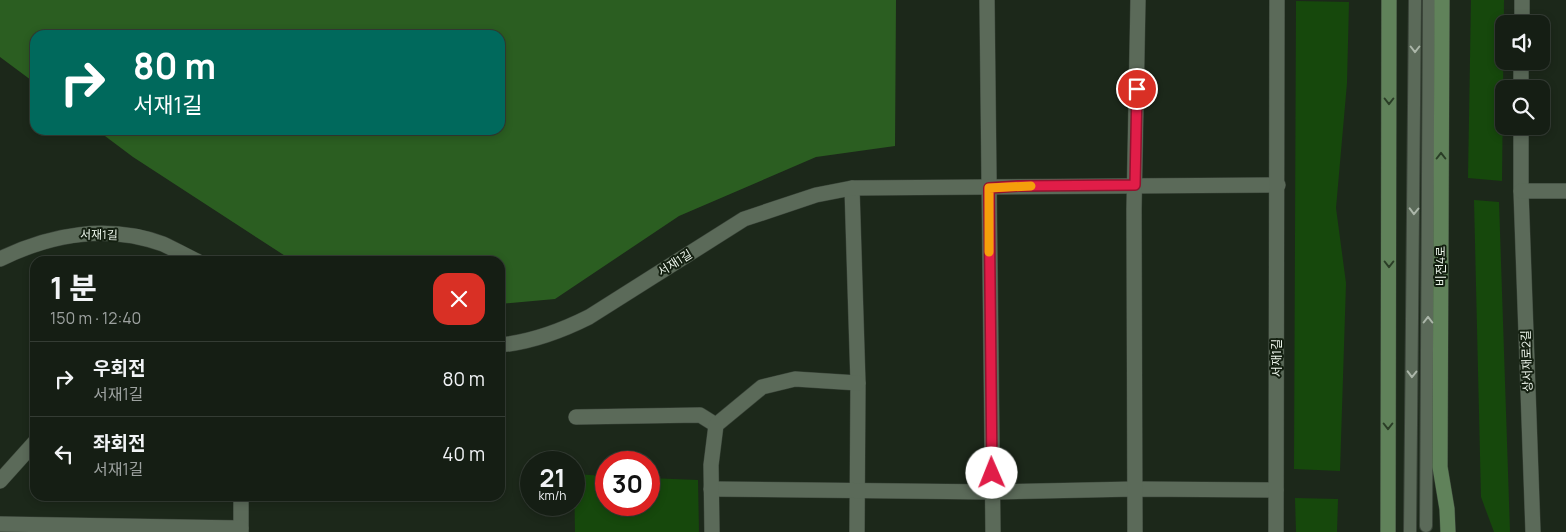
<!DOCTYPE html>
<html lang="ko">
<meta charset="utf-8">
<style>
:root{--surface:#151e14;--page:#1e271d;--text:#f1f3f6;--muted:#9da2a0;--line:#343c34}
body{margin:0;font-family:Manrope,"Noto Sans KR",sans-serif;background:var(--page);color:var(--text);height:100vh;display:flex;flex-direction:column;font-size:19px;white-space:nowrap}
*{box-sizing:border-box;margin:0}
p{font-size:16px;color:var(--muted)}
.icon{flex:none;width:28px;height:28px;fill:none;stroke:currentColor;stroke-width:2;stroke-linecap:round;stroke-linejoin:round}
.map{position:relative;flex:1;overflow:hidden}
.details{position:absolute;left:30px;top:256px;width:475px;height:245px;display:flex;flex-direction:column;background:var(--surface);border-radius:15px;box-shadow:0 2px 8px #0003,0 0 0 1px var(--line)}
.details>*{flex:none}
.hud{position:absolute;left:30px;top:30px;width:475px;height:105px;border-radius:15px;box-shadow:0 2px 8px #0003,0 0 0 1px var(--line);background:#00695c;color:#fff;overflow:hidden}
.buttons{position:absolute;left:1495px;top:15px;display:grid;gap:10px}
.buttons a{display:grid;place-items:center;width:55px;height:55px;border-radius:10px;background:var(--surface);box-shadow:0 2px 8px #0003,0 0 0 1px var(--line);font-size:25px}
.speed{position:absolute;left:520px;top:451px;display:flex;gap:10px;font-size:25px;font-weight:700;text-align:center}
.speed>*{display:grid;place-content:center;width:65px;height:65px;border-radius:50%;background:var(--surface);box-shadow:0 2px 8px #0003,0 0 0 1px var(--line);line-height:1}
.speed small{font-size:12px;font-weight:400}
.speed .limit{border:8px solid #d22;background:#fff;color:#111}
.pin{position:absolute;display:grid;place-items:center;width:42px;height:42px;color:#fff;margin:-21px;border:2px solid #fff;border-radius:50%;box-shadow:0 1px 5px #0007}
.me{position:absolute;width:55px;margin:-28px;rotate:359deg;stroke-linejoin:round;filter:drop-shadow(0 0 4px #0008)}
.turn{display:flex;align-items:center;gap:18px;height:105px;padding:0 20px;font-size:22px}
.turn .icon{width:65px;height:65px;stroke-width:2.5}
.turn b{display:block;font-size:35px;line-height:42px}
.round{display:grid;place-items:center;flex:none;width:52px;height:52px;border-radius:15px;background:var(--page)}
.summary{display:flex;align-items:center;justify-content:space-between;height:85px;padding:0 20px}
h1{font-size:30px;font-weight:700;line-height:38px}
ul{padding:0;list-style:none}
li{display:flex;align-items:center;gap:15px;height:75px;padding:0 20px;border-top:1px solid var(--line)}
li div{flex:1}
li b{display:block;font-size:19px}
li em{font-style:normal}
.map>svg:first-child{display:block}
.green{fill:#16480c}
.forest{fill:#2b5e21}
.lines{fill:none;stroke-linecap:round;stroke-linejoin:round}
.lane-casing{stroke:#394338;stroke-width:14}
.street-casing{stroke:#394338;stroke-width:16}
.secondary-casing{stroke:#394338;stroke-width:16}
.lane{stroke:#5b6a59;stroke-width:12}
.street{stroke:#5b6a59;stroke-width:15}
.secondary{stroke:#60825a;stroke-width:15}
.oneway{stroke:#abb6a9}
.oneway2{stroke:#2a3d26}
.route-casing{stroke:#92132f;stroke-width:12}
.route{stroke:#e11d48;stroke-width:9}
.slow{stroke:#f59e0b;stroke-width:9}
.labels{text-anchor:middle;stroke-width:4;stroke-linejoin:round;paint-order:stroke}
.street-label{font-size:12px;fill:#ecf5eb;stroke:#131f10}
</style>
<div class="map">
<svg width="1566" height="532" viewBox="0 0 1566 532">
<rect width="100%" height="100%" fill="#1c281a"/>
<g class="green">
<polygon points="1471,0 1504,0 1502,181 1468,178"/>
<polygon points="1296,1 1349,2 1347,83 1336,208 1346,283 1340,471 1294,469"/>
<polygon points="1474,200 1499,202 1510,532 1494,532 1481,497"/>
<polygon points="574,474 606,476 606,505 649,505 649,478 698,480 699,532 575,532"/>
<polygon points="1295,498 1338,499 1337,532 1296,532"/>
</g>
<polygon class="forest" points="0,0 896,0 895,146 816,157 679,216 555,299 500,304 500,261 293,261 133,157 97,130 500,130 500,35 35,35 35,83 0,57"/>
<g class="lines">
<g class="lane-casing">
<g id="lane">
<polyline points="1426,526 1429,0"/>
<polyline points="1410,532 1415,0"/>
</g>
</g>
<g class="street-casing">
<g id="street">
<polyline points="987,0 993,532"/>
<polyline points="1522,24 1522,0"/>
<polyline points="1521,89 1521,61"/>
<polyline points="1521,126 1521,191 1533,532"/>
<polyline points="852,188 858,383 857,532"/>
<polyline points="1521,191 1566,191"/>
<path d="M0 259C51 234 108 224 163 244 174 249 186 256 197 261"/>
<path d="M500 345C532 342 561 331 589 317L744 219 816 195 852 188 1278 185"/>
<polyline points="576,417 700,415 716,425"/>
<polyline points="0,481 35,442"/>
<polyline points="711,489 992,492 1135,489 1276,490"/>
<polyline points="241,496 241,532"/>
<polyline points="0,524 241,528"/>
<polyline points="712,532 711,465 716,425 762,387 795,379 858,383"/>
<polyline points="1135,532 1134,209 1138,0"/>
<polyline points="1276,532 1277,0"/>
</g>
</g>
<g class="secondary-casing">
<g id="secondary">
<polyline points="1442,0 1440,467 1447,509 1448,532"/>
<polyline points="1388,532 1389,0"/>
</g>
</g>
<use href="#lane" class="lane"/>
<use href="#street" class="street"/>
<use href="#secondary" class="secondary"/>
</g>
<defs><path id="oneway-chevron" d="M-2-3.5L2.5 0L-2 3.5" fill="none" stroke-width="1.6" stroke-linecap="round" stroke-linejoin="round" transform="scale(1.25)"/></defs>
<g class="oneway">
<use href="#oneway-chevron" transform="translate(1415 49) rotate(90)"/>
<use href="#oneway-chevron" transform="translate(1414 211) rotate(91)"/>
<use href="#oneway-chevron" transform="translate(1428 320) rotate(-90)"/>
<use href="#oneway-chevron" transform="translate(1412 374) rotate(91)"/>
</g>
<g class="oneway2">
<use href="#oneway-chevron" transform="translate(1389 101) rotate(90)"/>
<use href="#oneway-chevron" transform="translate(1441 156) rotate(-90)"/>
<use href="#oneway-chevron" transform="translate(1389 264) rotate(90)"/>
<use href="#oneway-chevron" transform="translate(1388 426) rotate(90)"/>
</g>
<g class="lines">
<g class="route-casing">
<polyline id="route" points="992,473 989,188 1018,186 1135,185 1137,89"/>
</g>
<use href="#route" class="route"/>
<polyline class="slow" points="989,252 989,188 1031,186"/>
</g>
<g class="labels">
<g class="street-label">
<text transform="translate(99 235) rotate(1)" y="4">서재1길</text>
<text transform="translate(675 263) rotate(-32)" y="4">서재1길</text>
<text transform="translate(1441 266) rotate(-90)" y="4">비전4로</text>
<text transform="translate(1277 358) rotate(-90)" y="4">서재1길</text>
<text transform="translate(1527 361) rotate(-92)" y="4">상서재로2길</text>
</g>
</g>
</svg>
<div class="buttons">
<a><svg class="icon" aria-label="sound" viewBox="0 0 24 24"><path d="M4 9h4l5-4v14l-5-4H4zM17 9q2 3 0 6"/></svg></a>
<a><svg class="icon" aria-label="search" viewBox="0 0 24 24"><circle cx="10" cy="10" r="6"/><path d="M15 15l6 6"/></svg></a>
</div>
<div class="speed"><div>21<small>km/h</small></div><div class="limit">30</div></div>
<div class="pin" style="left:1137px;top:89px;background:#d93025"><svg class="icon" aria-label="arrive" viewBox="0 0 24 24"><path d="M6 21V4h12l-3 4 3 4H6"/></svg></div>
<svg class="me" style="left:992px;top:473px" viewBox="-20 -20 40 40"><circle r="19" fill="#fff"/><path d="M0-13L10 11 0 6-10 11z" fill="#e11d48"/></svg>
<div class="hud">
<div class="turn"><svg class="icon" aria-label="right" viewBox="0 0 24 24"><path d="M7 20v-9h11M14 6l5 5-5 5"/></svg><div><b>80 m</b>서재1길</div></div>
</div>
<section class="details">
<div class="summary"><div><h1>1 분</h1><p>150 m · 12:40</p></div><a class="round" style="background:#d93025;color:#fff"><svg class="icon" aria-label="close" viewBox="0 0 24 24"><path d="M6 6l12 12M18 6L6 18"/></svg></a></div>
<ul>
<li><svg class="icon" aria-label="right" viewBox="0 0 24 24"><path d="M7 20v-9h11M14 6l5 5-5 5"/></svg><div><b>우회전</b><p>서재1길</p></div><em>80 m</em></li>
<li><svg class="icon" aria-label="left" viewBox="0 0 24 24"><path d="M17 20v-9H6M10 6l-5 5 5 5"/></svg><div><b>좌회전</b><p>서재1길</p></div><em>40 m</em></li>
</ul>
</section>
</div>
